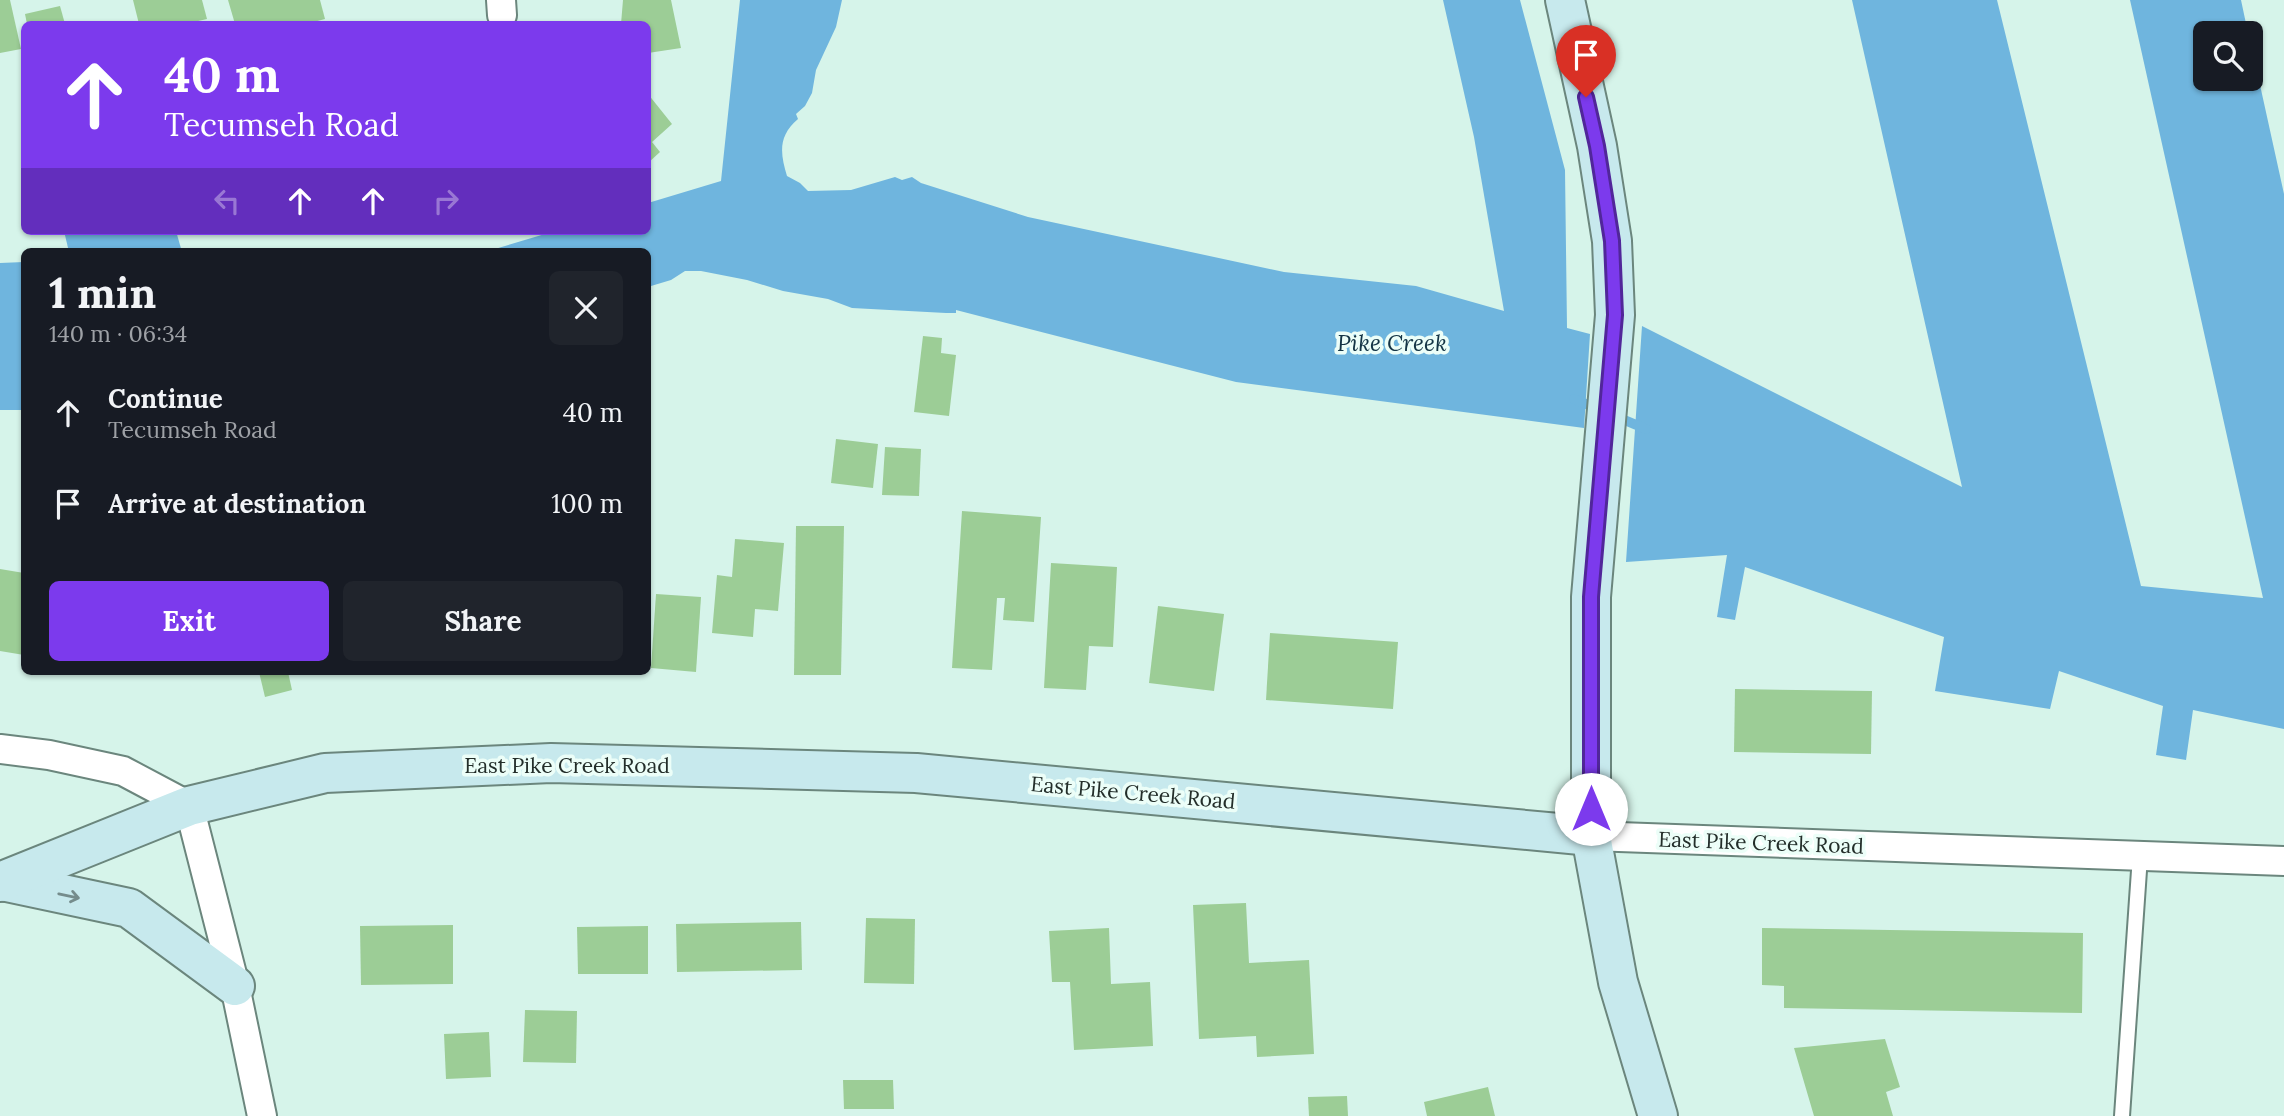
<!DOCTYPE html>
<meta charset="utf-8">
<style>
:root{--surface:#171b24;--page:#20242c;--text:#f1f3f6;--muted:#9ea1a6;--accent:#7c3aed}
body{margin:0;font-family:Lora,serif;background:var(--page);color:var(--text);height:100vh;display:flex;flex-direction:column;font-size:26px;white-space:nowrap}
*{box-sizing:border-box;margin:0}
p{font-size:23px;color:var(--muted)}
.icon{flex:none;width:38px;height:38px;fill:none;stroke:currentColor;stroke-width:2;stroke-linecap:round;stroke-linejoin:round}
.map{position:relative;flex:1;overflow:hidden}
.drawer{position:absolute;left:21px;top:248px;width:630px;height:427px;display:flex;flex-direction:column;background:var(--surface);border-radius:10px;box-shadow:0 2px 5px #0004}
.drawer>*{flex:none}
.top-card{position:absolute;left:21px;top:21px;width:630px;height:214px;border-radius:10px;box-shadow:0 2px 5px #0004;background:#7c3aed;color:#fff;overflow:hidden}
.fabs{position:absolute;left:2193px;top:21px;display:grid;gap:14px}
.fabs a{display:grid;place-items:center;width:70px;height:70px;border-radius:10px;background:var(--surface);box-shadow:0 2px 5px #0004;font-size:35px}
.pin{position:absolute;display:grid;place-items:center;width:60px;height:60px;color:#fff;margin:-72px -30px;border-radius:50% 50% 50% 0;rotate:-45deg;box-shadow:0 0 7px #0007}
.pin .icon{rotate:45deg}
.me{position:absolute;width:77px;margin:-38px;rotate:0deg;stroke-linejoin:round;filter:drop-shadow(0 0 5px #0008)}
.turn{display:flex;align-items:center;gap:24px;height:147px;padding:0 28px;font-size:32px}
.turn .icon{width:91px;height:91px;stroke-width:2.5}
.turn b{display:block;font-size:49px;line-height:60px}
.lanes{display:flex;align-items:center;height:66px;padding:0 28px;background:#0003;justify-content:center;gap:35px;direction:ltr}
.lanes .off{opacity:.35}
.round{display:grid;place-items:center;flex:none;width:74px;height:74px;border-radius:10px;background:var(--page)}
.summary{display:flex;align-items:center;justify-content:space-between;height:119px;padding:0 28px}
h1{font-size:42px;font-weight:700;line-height:52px}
.primary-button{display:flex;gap:14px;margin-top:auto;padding:14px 28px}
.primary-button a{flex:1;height:80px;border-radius:10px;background:var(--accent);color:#fff;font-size:28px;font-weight:700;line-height:80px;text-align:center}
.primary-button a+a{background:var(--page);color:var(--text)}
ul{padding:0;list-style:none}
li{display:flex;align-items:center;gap:21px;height:91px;padding:0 28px}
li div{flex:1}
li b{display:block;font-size:26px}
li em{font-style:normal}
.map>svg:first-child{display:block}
.water{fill:#6fb5de}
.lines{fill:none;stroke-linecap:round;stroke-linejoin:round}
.stream{stroke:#6fb5de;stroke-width:10}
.building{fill:#9ccd96}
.lane-casing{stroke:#6b867d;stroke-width:18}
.street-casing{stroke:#6b867d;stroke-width:32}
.secondary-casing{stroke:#6b867d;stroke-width:42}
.lane{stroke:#fff;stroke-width:14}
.street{stroke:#fff;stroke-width:28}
.secondary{stroke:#c7e9ed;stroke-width:38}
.oneway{stroke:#758c8c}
.route-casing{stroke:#51269a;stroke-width:18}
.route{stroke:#7c3aed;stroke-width:12}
.labels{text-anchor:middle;stroke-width:7;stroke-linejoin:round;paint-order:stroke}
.street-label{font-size:21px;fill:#232e2a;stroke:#ecfef8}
.water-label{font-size:23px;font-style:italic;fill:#143445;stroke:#ecfef8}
</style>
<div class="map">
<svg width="2284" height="1116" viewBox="0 0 2284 1116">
<rect width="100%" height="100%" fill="#d6f4ea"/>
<g class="water">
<path d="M740 0H842L836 27 816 70 812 93 805 106 796 114 798 119C778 136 780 153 787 176L800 183 808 191 851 190 895 177 902 180 912 177 921 183 1028 217 1284 272 1416 286 1504 311 1474 137 1443 0H1520L1565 170 1567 328 1590 334 1584 428 1236 382 956 310V313H946L852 308 828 299 783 291 747 280 701 271H685L671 280 651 286 648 290V252H485L555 231H648V203L721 181Z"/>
<polygon points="1852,0 1997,0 2141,586 2263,598 2130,0 2241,0 2248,33 2205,33 2205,79 2250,79 2251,44 2284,194 2284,729 2193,710 2186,760 2156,755 2163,706 2059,671 2050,709 1935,691 1944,637 1745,567 1735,620 1717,617 1727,555 1626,562 1642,326 1962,487"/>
<polygon points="64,231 176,231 182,252 69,252"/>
<polygon points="24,262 24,410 0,410 0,263"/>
</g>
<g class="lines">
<polyline class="stream" points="1574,399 1646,429"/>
</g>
<g class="building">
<polygon points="0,0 10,0 21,49 0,53"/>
<polygon points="133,0 202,0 207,19 185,24 139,24"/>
<polygon points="228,0 320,0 325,19 306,24 235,24"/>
<polygon points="623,0 671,0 681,48 648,53 648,24 621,24"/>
<polygon points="60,6 65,24 27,24 25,14"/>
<polygon points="648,94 672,124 652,142 660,152 648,163"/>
<polygon points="923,336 942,338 941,353 956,355 949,416 914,412"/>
<polygon points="836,439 878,444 873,488 831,483"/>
<polygon points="885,447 921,449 919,496 882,495"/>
<polygon points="962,511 1041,517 1034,622 1003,620 1005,598 997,598 992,670 952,668"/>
<polygon points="796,526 844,526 841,675 794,675"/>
<polygon points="735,539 784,543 778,611 755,609 753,637 712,633 717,575 732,577"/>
<polygon points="1051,563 1117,567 1113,647 1089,646 1086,690 1044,688"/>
<polygon points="0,569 24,573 24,655 0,651"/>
<polygon points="656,594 701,597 696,672 651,668"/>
<polygon points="1158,606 1224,614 1214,691 1149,683"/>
<polygon points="1270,633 1398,642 1393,709 1266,700"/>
<polygon points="259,672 288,672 292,690 265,697"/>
<polygon points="1735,689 1872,691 1871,754 1734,752"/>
<polygon points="1246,903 1249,963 1309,960 1314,1054 1257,1057 1256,1036 1199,1039 1193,905"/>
<polygon points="866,918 915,919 914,984 864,983"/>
<polygon points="801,922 802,970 677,972 676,924"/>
<polygon points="453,925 453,984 361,985 360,926"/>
<polygon points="648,926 648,974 578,974 577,927"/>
<polygon points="1109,928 1111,984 1150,982 1153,1046 1074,1050 1070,982 1052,982 1049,931"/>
<polygon points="1762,928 2083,933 2082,1013 1784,1008 1784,986 1762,985"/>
<polygon points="525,1010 577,1011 576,1063 523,1062"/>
<polygon points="489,1032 491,1077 446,1079 444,1034"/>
<polygon points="1885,1039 1900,1087 1886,1092 1893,1116 1814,1116 1794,1048"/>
<polygon points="843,1080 893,1080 894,1109 844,1109"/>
<polygon points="1488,1087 1495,1116 1427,1116 1424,1102"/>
<polygon points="1347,1096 1348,1116 1309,1116 1308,1097"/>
</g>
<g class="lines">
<g class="lane-casing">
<polyline id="lane" points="2122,1116 2140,856"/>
</g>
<g class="street-casing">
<g id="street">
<polyline points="501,0 502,15"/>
<polyline points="0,749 49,755 123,771 189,806 235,986 262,1116"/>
<polyline points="1591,836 2284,861"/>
</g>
</g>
<g class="secondary-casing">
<g id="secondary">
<polyline points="1565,0 1597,146 1612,241 1615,315 1591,597 1591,836 1618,982 1658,1116"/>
<polyline points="2,881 129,908 235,986"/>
<polyline points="0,882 189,806 325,773 551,763 916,773 1591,836"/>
</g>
</g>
<use href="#lane" class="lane"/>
<use href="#street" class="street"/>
<use href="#secondary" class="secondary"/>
</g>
<defs><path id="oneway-shaft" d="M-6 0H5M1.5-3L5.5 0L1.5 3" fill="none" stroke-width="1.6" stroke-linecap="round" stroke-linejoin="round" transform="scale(1.75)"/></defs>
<use class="oneway" href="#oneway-shaft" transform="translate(69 896) rotate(12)"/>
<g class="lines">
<g class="route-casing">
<polyline id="route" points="1586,97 1597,146 1612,241 1615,315 1591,597 1591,809"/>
</g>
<use href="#route" class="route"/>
</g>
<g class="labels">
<g class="street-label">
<text x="567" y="773">East Pike Creek Road</text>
<text transform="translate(1133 793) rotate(5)" y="7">East Pike Creek Road</text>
<text transform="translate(1761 843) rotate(2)" y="7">East Pike Creek Road</text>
</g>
<g class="water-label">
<text x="1392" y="351">Pike Creek</text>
</g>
</g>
</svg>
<div class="fabs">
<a><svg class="icon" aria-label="search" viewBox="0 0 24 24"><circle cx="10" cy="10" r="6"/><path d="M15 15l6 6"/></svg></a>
</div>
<div class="pin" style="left:1586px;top:97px;background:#d93025"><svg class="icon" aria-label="arrive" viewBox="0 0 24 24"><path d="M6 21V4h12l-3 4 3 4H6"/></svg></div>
<svg class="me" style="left:1591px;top:809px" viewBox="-20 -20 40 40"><circle r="19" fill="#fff"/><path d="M0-13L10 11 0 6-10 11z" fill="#7c3aed"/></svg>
<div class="top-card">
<div class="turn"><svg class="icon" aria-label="ahead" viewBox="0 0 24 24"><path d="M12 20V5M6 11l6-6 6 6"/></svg><div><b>40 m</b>Tecumseh Road</div></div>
<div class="lanes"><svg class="icon off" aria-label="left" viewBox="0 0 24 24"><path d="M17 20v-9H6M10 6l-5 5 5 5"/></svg><svg class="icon" aria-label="ahead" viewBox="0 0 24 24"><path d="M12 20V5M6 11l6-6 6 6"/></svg><svg class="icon" aria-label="ahead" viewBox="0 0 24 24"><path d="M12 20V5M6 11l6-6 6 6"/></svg><svg class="icon off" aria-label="right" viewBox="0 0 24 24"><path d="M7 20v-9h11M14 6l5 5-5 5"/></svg></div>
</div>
<section class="drawer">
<div class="summary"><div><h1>1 min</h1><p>140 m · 06:34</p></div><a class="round"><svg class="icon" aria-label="close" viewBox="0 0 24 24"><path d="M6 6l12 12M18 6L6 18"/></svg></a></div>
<ul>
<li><svg class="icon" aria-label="ahead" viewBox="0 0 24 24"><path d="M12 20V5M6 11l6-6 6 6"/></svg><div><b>Continue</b><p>Tecumseh Road</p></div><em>40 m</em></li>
<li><svg class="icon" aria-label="arrive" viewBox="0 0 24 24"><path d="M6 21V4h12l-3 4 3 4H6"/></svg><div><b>Arrive at destination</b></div><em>100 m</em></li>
</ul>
<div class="primary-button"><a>Exit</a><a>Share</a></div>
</section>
</div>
